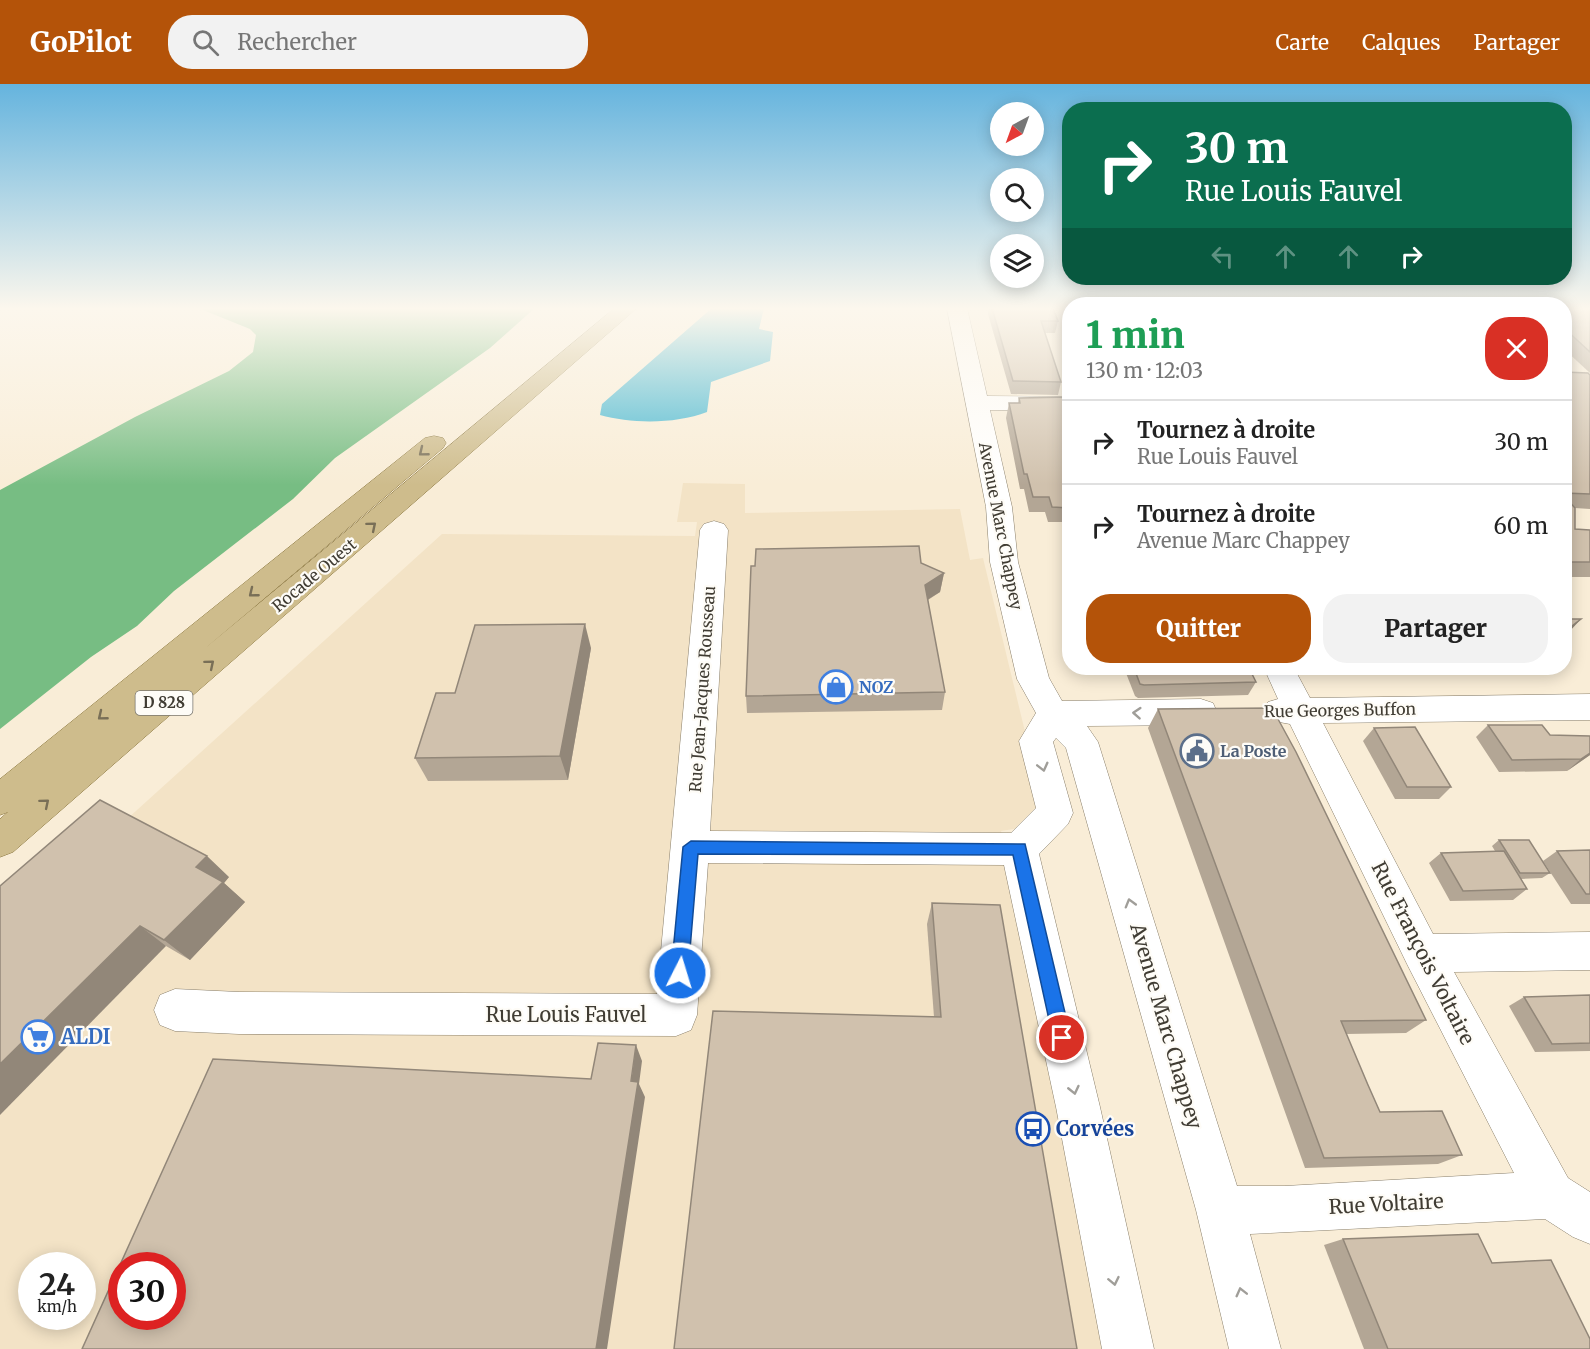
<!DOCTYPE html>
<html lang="fr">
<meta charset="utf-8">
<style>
:root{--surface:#fff;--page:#f2f2f2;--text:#222;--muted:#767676;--line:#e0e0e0;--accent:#b45309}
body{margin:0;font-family:Merriweather,serif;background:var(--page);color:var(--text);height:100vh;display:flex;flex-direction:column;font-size:22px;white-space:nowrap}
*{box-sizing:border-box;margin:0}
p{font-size:20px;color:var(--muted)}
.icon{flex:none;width:33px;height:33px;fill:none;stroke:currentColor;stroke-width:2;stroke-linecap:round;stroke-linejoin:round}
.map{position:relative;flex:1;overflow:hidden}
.drawer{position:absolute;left:1062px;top:213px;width:510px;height:378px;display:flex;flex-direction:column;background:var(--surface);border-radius:24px;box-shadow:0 3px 15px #0003}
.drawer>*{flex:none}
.banner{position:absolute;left:1062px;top:18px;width:510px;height:183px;border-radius:24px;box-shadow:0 3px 15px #0003;background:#0b6e4f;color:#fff;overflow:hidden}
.needle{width:39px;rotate:221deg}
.tools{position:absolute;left:990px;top:18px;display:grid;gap:12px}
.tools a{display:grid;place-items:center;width:54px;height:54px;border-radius:50%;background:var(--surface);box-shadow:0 3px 15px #0003;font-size:30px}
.speed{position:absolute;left:18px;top:1168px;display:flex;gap:12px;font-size:30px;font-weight:700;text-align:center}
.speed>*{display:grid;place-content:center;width:78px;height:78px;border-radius:50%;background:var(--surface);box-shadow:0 3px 15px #0003;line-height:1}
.speed small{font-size:15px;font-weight:400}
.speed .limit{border:9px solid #d22;background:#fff;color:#111}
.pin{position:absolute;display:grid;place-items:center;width:51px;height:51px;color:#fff;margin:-26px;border:3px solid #fff;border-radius:50%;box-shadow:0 2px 6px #0007}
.me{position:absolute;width:66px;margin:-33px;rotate:5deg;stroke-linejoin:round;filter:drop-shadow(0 0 4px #0008)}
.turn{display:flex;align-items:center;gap:21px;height:126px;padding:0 24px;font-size:27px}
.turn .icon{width:78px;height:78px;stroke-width:2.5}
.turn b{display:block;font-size:42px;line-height:51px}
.lanes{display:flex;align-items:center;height:57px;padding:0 24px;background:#0003;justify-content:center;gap:30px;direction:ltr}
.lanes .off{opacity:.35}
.round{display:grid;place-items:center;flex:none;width:63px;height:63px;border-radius:24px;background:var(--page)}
.head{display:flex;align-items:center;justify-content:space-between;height:102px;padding:0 24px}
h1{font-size:36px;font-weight:800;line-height:45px;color:#1e9e55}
.primary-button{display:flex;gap:12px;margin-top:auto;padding:12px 24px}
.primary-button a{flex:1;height:69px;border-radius:24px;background:var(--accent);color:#fff;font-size:24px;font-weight:800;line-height:69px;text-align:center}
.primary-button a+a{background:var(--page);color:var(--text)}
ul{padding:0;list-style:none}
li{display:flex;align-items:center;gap:18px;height:84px;padding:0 24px;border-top:2px solid var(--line)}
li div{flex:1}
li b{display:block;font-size:22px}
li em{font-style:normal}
header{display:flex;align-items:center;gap:36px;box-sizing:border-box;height:84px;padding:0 30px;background:var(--accent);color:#fff}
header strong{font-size:28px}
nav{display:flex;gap:33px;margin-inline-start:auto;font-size:21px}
.search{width:420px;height:54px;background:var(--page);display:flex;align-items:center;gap:15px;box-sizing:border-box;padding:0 21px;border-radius:24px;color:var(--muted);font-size:22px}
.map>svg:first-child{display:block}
.built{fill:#f3e3c6;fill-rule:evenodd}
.forest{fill:#77bd83}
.water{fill:#40b5d0}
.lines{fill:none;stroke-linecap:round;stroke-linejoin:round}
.minor-casing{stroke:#897f6b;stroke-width:1}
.major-casing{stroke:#87733b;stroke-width:1}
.minor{fill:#fff;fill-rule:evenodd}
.major{fill:#cebc8c;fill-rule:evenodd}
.wall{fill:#b3a695}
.shaded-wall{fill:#928779}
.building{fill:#d0c1ad;stroke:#928779;stroke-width:1.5;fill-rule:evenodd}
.oneway{stroke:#796f57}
.oneway2{stroke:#a09e99}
.route{fill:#1a73e8;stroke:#114b97;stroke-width:1.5}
.labels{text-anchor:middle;stroke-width:4.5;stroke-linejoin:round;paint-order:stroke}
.shield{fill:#fefcf7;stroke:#79766e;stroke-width:1.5}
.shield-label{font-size:15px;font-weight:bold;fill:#403c33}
.street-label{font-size:16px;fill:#403c33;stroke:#fefcf7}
.shop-label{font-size:16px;font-weight:bold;fill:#366cbe;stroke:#fefcf7;text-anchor:start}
.service-label{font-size:16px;font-weight:bold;fill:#4e5e75;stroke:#fefcf7;text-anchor:start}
.near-street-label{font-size:20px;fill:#403c33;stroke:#fefcf7}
.near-shop-label{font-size:20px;font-weight:bold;fill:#366cbe;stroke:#fefcf7;text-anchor:start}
.near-transit-label{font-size:20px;font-weight:bold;fill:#164399;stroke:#fefcf7;text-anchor:start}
</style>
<header>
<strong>GoPilot</strong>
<div class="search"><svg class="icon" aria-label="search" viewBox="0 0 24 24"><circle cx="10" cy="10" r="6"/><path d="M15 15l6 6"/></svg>Rechercher</div>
<nav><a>Carte</a><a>Calques</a><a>Partager</a></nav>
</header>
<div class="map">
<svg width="1590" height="1265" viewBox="0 0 1590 1265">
<rect width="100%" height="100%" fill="#f9edd7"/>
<path class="built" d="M683 399 745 400V429L960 425 970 476 983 474 1043 722 1025 743 1001 747 1109 1265H0V850L442 450 695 452 697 438H677ZM32 1182H82V1233H32ZM122 1182H172V1233H122Z"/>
<polygon class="forest" points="198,224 535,224 490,264 335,374 293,415 174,507 137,542 91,573 0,645 0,406 135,333 229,287 253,268 256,251 250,245"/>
<path class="water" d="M712 224H764L759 245 773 248 770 277 711 298 707 328C676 340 632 340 600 331L602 320Z"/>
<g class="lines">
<g class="minor-casing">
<polygon id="minor" points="947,224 967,224 987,312 1070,313 1070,327 990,326 1012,423 1018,478 1049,594 1062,617 1201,615 1213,619 1217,628 1213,637 1201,641 1087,642 1098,658 1237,1102 1285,1102 1514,1089 1408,882 1290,640 1268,636 1264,627 1268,618 1278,615 1264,584 1294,584 1310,614 1590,610 1590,636 1323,639 1433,850 1590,848 1590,886 1454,888 1568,1094 1590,1108 1590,1160 1573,1153 1545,1135 1250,1150 1281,1265 1229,1265 1196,1126 1066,664 1056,654 1053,658 1073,729 1068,740 1039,770 1100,1023 1154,1265 1102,1265 1056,1023 1004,781 708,779 697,931 691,946 676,952 239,950 175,947 160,941 154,926 160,911 175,905 239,908 657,910 700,446 704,440 714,437 724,440 728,446 710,747 1011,749 1036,724 1019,657 1036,629 1017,595 990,478 986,423"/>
</g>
<g class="major-casing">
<polygon id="major" points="615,224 637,224 13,768 0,773 0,735 8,728 0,731 0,695 425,354 434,352 443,354 446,359 443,364 203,566"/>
</g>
<use href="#minor" class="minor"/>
<use href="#major" class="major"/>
</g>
<g class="wall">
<polygon points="989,224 1053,224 1058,237 1055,249 1045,249 1061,298 1058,311 1011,310 988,230"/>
<polygon points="1564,224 1590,224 1590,289 1564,265"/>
<polygon points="1564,288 1590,291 1590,425 1575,424 1575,445 1590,446 1590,493 1564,493"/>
<polygon points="1070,313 1070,438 1048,438 1045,428 1029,428 1024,405 1020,405 1006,334 1009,319 1018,319 1019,314"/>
<polygon points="921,479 944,489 940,508 928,516 945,608 942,626 747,629 746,612"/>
<polygon points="591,564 568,696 428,697 415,674 455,609"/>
<polygon points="1124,584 1249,584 1256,598 1248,611 1138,614 1135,612"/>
<polygon points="1158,625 1426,936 1406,949 1346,950 1380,1028 1462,1071 1438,1080 1305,1084 1148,644"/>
<polygon points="1488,641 1550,651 1590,652 1590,671 1567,687 1499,688 1476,653"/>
<polygon points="1374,644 1451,703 1439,715 1395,715 1363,657"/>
<polygon points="1499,756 1550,789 1542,794 1521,795 1527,805 1513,816 1450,817 1429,779 1441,769 1495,767 1492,762"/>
<polygon points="1590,766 1590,820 1571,820 1543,777 1557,767"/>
<polygon points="229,793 224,799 245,818 190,876 166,862 0,802"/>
<polygon points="932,819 1077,1265 934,933 927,840"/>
<polygon points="1590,911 1590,967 1535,968 1509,922 1524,913"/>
<polygon points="1343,1155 1492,1179 1590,1265 1364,1265 1324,1161"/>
</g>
<g class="shaded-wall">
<polygon points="944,489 940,508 922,519 925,501"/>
<polygon points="1581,535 1569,548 1564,551 1564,548"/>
<polygon points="585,540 591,564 568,696 560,672"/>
<polygon points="1590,669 1590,671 1567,687 1581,675"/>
<polygon points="207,772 229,793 224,799 245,818 190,876 164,856 196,783"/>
<polygon points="140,842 166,862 0,1031 0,980"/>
<polygon points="636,961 642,977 639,1000 645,1013 607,1265 596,1265"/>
</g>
<g class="building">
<polygon points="992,224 1053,224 1058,237 1041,237 1061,298 1013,297"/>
<polygon points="1564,224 1590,224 1590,268 1564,244"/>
<polygon points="1564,288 1588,289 1590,291 1590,410 1564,409"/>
<polygon points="1070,313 1070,424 1052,423 1049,413 1033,413 1027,390 1024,390 1009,319 1020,319 1019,314"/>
<polygon points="1564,412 1575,424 1575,445 1590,446 1590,478 1564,478"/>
<polygon points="919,462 921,479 944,489 925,501 945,608 746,612 751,482 755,482 756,465"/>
<polygon points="1564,535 1581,535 1564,548"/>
<polygon points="585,540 560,672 415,674 436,609 455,609 475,541"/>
<polygon points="1134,584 1249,584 1256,598 1144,601 1140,600"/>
<polygon points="1272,624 1296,668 1426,936 1341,937 1368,1001 1380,1028 1442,1027 1462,1071 1324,1074 1158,625"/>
<polygon points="1488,641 1542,641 1550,651 1590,652 1590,669 1581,675 1512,676"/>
<polygon points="1415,643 1451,703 1407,703 1374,644"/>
<polygon points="100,716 207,772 196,783 223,798 164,856 140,842 0,980 0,802"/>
<polygon points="1499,756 1529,756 1550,789 1520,789"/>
<polygon points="1590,766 1590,810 1586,810 1557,767"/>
<polygon points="1504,767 1527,805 1463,807 1441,769"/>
<polygon points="932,819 1000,821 1077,1265 674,1265 713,927 941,933"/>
<polygon points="1590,911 1590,959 1552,960 1524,913"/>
<path d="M598 959 636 961 631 997 638 998 596 1265H82L213 975 591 995ZM122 1182H172V1233H122Z"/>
<polygon points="1478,1150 1492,1179 1551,1176 1590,1255 1590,1265 1388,1265 1343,1155"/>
</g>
<defs><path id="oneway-chevron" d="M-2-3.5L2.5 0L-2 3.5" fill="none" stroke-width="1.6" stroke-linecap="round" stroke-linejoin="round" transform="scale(1.5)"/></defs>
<g class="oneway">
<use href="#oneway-chevron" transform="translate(423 368) rotate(141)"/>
<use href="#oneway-chevron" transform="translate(372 442) rotate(-40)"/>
<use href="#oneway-chevron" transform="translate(253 509) rotate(141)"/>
<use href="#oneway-chevron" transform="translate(210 580) rotate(-40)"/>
<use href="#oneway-chevron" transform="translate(102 632) rotate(141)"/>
<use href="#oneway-chevron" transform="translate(45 719) rotate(-40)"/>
</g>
<g class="oneway2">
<use href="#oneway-chevron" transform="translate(1137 629) rotate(-176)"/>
<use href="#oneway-chevron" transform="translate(1043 683) rotate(76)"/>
<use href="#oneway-chevron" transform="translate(1130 819) rotate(-106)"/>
<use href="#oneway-chevron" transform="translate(1074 1006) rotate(77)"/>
<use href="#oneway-chevron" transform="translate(1114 1197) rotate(78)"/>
<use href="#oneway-chevron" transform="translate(1241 1208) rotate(-104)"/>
</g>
<linearGradient id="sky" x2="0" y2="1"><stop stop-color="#65b4de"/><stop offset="0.56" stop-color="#fcf7ed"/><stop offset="1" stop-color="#fcf7ed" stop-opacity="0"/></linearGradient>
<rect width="1590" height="401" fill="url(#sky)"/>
<polygon class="route" points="691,757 1025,760 1071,954 1069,960 1062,963 1056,960 1053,954 1013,771 698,770 688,889 686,895 680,897 674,895 671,889 683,763"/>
<defs>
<g id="shop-ring" transform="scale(1.725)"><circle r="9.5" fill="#fefcf7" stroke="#3f7fe0" stroke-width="1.5"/><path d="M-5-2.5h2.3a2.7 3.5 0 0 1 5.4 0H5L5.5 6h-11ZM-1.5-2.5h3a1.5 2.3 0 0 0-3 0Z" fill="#3f7fe0"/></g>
<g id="civic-ring" transform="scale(1.725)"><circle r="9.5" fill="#fefcf7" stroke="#5c6f8a" stroke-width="1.5"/><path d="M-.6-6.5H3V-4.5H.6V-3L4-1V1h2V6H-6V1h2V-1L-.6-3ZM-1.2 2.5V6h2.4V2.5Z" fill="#5c6f8a"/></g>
<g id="supermarket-ring" transform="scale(1.725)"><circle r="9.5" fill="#fefcf7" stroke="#3f7fe0" stroke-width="1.5"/><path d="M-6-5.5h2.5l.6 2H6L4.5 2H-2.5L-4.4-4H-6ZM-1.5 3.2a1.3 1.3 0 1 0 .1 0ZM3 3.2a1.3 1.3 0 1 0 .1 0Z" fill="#3f7fe0"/></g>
<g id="bus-ring" transform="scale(1.725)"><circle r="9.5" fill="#fefcf7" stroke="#1a4fb4" stroke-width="1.5"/><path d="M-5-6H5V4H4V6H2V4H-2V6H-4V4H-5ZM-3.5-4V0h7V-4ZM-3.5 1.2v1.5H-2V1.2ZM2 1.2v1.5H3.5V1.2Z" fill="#1a4fb4"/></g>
</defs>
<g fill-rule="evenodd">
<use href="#shop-ring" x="836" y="603"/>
<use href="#civic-ring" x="1197" y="667"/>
<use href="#supermarket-ring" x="38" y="953"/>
<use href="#bus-ring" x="1033" y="1045"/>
</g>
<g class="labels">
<rect class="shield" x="135.5" y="607" width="57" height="24" rx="4.5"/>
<g class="shield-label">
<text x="164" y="624">D 828</text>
</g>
<g class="street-label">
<text transform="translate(1001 442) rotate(79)" y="6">Avenue Marc Chappey</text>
<text transform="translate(314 491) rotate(-40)" y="6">Rocade Ouest</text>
<text transform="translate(702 605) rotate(-86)" y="6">Rue Jean-Jacques Rousseau</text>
<text transform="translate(1340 626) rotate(-1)" y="6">Rue Georges Buffon</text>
</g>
<g class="shop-label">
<text x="859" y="609">NOZ</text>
</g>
<g class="service-label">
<text x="1220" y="673">La Poste</text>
</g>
<g class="near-street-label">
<text transform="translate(1423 869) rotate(63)" y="7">Rue François Voltaire</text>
<text x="566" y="938">Rue Louis Fauvel</text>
<text transform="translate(1166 942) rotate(74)" y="7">Avenue Marc Chappey</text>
<text transform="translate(1386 1120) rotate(-3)" y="7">Rue Voltaire</text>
</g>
<g class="near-shop-label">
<text x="61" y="960">ALDI</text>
</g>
<g class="near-transit-label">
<text x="1056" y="1052">Corvées</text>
</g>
</g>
</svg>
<div class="tools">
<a><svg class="needle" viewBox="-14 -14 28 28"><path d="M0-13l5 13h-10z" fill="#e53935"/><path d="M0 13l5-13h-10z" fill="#767676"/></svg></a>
<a><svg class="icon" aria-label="search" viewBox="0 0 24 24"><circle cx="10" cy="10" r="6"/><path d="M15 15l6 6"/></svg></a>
<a><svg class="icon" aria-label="layers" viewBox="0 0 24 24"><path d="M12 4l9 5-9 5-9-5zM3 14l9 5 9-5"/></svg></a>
</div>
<div class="speed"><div>24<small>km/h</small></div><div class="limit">30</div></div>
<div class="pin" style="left:1062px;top:954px;background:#d93025"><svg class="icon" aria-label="arrive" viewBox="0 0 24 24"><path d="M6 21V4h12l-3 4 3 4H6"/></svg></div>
<svg class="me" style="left:680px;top:889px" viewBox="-20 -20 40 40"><circle r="17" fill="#1a73e8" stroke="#fff" stroke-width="3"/><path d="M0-11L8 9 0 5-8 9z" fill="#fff"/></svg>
<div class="banner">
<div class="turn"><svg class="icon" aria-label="right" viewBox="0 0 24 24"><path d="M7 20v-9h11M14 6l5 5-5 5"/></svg><div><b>30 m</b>Rue Louis Fauvel</div></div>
<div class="lanes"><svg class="icon off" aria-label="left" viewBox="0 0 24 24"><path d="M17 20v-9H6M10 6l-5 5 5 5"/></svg><svg class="icon off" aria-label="ahead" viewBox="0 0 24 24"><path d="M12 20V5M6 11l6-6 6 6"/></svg><svg class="icon off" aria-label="ahead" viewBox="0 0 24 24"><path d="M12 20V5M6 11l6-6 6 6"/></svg><svg class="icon" aria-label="right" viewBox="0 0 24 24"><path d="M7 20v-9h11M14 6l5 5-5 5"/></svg></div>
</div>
<section class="drawer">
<div class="head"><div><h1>1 min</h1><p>130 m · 12:03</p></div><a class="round" style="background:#d93025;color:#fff"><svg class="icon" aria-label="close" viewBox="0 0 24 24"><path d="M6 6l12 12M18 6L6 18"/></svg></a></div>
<ul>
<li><svg class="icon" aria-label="right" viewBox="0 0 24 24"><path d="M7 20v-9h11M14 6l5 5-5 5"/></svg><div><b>Tournez à droite</b><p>Rue Louis Fauvel</p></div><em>30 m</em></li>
<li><svg class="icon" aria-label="right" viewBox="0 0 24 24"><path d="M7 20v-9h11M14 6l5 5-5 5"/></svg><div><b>Tournez à droite</b><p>Avenue Marc Chappey</p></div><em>60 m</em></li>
</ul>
<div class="primary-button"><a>Quitter</a><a>Partager</a></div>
</section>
</div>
